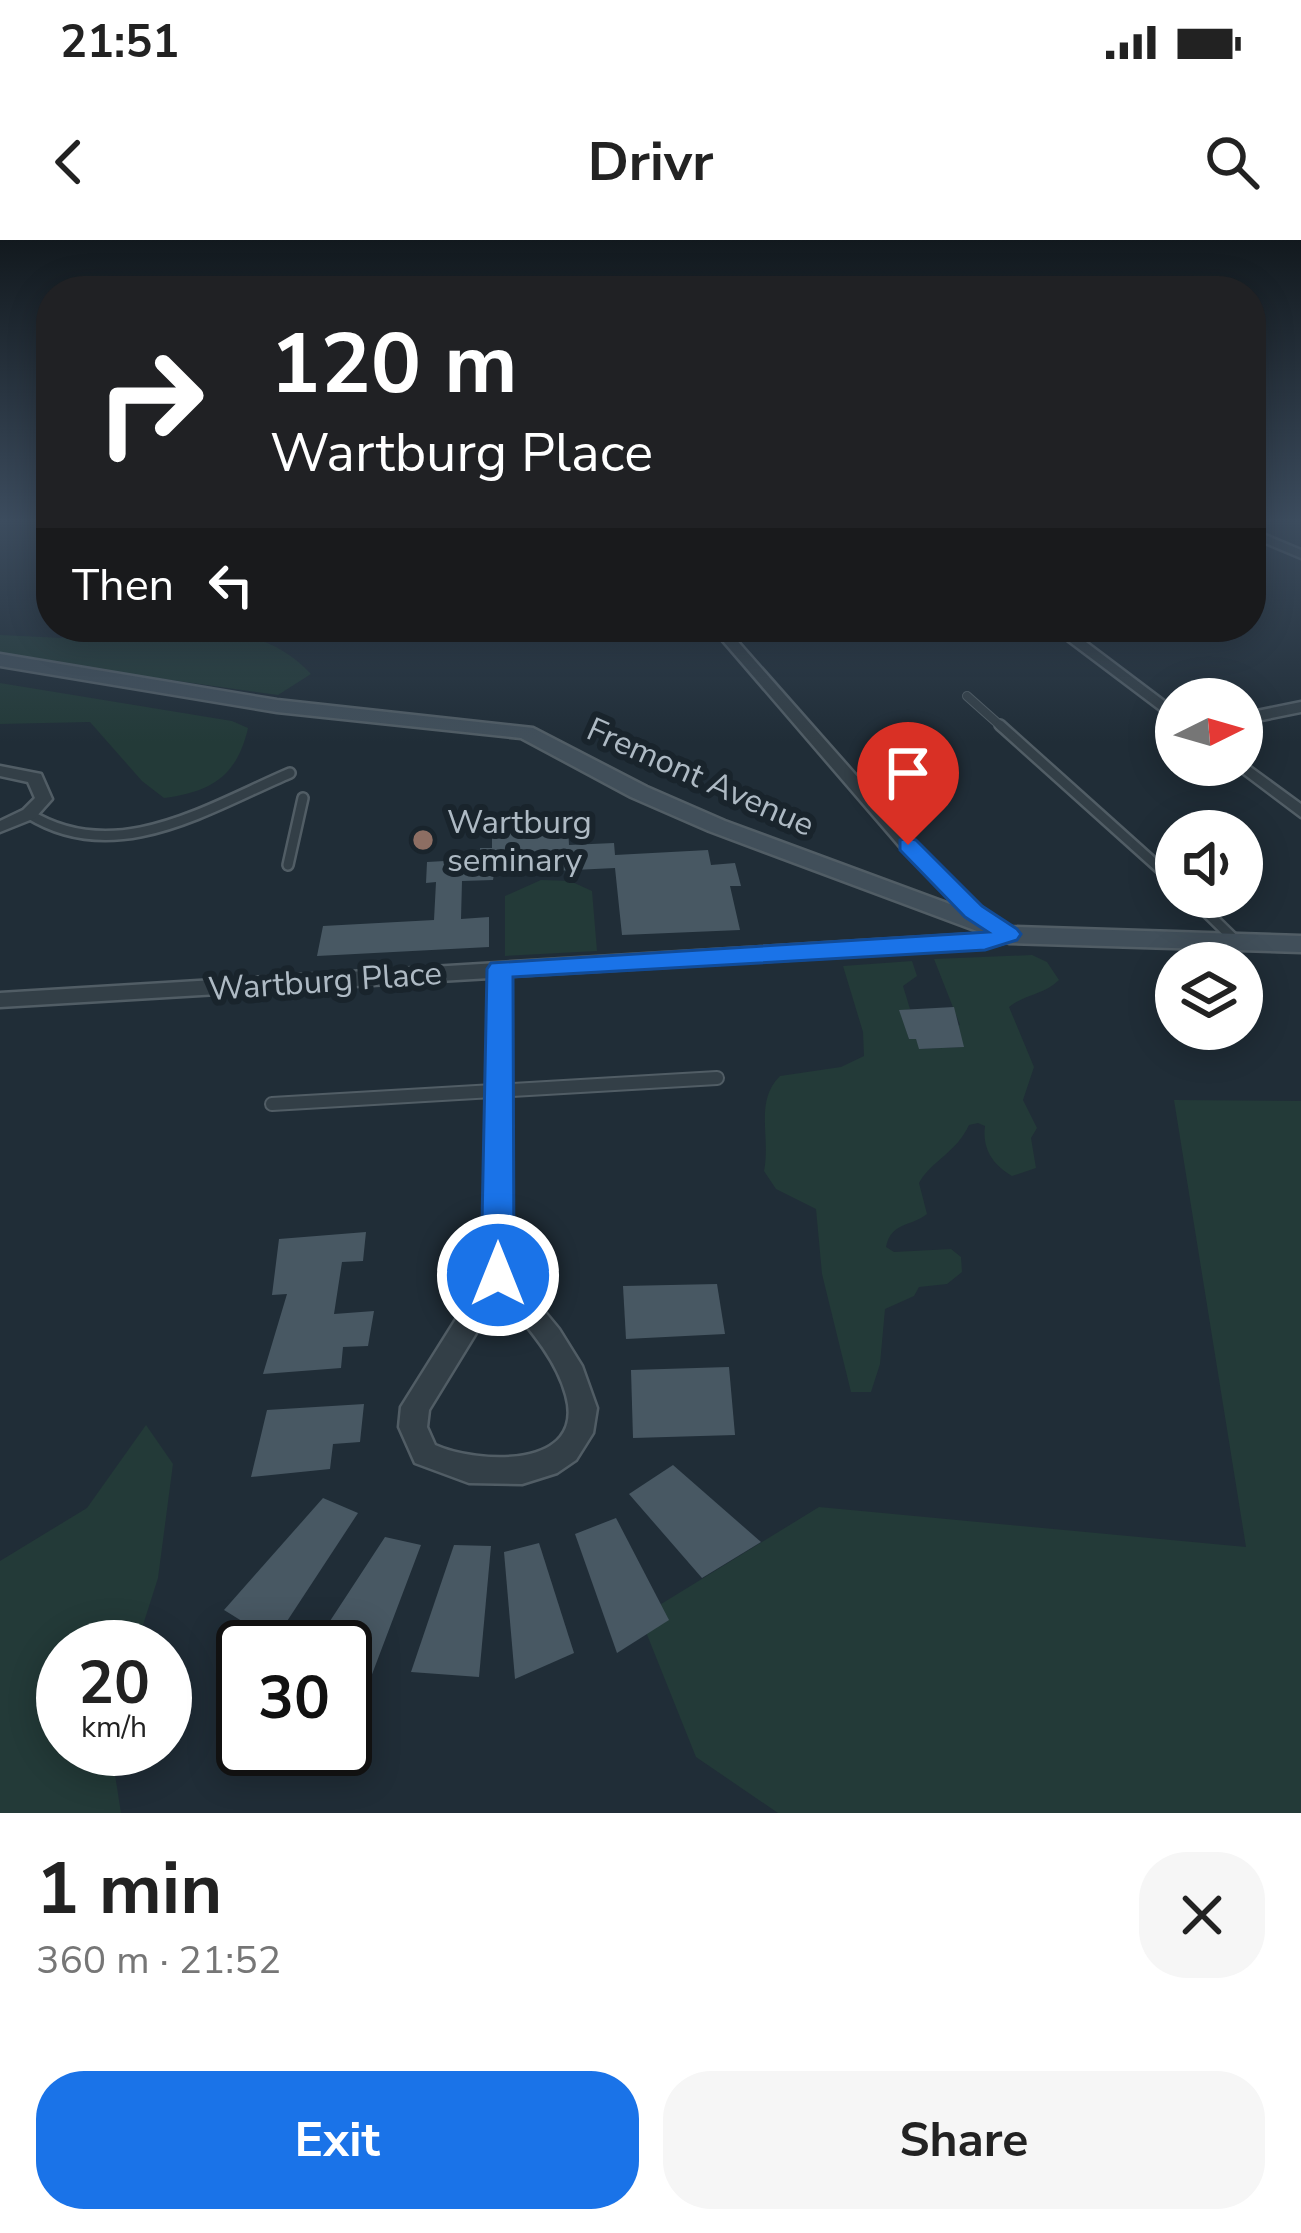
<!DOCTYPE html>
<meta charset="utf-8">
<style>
:root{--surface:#fff;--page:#f6f6f6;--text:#222;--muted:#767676;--accent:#1a73e8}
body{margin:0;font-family:"Nunito Sans",sans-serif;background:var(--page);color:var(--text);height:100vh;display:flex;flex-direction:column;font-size:45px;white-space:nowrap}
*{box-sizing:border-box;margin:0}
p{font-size:39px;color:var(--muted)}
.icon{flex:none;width:66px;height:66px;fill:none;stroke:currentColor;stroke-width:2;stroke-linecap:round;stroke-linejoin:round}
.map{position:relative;height:1573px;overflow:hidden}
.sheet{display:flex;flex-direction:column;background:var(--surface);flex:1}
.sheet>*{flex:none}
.guide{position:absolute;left:36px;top:36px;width:1230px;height:366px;border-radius:48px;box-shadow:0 6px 30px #0003;background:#202124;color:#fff;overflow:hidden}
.needle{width:78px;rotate:85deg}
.controls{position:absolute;left:1155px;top:438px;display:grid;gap:24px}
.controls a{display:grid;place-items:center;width:108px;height:108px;border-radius:50%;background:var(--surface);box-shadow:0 6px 30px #0003;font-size:60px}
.speed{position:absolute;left:36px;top:1380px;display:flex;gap:24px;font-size:60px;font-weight:700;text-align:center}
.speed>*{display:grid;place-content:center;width:156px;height:156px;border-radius:50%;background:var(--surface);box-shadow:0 6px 30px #0003;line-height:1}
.speed small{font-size:30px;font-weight:400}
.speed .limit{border:6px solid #111;border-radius:18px;background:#fff;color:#111}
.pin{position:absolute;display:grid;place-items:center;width:102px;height:102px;color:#fff;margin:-123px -51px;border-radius:50% 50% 50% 0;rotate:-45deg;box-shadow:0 0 12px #0007}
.pin .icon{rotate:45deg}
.me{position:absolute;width:132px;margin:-66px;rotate:0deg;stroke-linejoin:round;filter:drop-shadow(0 0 9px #0008)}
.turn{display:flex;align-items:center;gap:42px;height:252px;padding:0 36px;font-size:54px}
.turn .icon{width:156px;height:156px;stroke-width:2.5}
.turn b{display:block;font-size:84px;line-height:102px}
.then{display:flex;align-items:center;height:114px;padding:0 36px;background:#0003;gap:24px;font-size:45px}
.round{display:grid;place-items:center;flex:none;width:126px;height:126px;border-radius:48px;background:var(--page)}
.summary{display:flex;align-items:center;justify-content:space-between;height:204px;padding:0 36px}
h1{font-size:72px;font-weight:700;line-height:90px}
.cta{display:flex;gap:24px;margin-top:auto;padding:24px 36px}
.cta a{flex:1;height:138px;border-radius:48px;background:var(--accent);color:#fff;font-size:48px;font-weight:700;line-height:138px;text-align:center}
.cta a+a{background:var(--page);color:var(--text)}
.status{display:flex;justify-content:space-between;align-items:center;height:84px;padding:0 60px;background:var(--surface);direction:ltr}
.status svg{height:33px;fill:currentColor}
header{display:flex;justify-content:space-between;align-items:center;height:156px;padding:0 36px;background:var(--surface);font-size:54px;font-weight:700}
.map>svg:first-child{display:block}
.green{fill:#233a38}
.building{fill:#485863}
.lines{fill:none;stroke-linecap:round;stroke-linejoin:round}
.service-far2-casing{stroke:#515d65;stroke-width:10}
.service-far1-casing{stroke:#515d65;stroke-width:14}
.service-casing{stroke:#515d65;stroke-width:16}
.minor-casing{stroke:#515d65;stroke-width:5}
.secondary-casing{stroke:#515d65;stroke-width:5}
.service-far2{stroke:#333f47;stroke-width:8}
.service-far1{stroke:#333f47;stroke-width:9}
.service{stroke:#333f47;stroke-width:12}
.minor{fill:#333f47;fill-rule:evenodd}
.secondary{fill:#414f5a;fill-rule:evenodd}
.route{fill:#1a73e8;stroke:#114b97;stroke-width:3}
.education-dot{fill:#8d6e63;stroke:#19242c;stroke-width:4.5}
.labels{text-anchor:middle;stroke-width:12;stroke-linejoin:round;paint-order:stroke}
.street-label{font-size:33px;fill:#aebac4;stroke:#19242c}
.poi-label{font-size:33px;fill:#aebac4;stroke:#19242c;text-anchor:start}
</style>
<div class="status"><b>21:51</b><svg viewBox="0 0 49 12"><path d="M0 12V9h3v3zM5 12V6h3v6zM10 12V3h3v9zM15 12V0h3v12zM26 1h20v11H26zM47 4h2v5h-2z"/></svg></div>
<header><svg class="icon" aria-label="back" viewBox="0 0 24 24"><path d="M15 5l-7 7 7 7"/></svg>Drivr<svg class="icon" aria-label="search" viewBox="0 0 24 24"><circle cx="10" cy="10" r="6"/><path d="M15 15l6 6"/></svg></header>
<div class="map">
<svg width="1301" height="1573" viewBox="0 0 1301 1573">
<rect width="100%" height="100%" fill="#202d37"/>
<g class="green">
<path d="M207 387C249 395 281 402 311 434L278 455 0 416V395L62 398 129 388Z"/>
<path d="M0 443 232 481 248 488C237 537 210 552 164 558L142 541 90 482 0 484Z"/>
<polygon points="541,640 570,641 592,651 597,711 505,716 505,656"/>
<path d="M1032 715 1047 722 1059 740C1044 755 1025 754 1009 767L1034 827 1023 860 1037 888 1031 898 1036 928 1012 936C993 925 982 909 985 886L978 883 969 885C956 913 932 920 919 943L927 974C910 987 891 982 886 1007L894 1012 951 1009 961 1017 962 1032 947 1044 919 1047 914 1056 885 1069 880 1124 871 1152H851L822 1034 816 969 776 949 764 931C771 896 754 862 780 836L841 827 864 816 863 792 843 726 912 721 917 736 903 746 910 769 900 771 909 799H916L920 809 963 807 956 786 960 785 934 719Z"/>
<polygon points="1174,860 1301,861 1301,1573 778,1573 696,1517 640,1377 819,1267 1246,1307"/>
<polygon points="146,1185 173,1224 158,1338 136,1407 63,1407 63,1509 111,1509 121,1573 0,1573 0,1321 87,1268"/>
</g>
<g class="building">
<polygon points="537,581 537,589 568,587 569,605 614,603 615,615 708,610 711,625 735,623 741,646 730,646 740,690 622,695 615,628 494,634 493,640 462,641 461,679 489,677 489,707 317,716 323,686 434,680 436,642 426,643 427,622 480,619 480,608 492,608 492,583"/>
<polygon points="954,767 964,807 919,809 916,799 909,799 899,770"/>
<polygon points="366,992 363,1021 342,1022 334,1074 374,1071 368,1106 343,1107 341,1128 263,1134 287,1054 272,1055 279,999"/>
<polygon points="717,1044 725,1094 626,1099 623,1046"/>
<polygon points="729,1127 735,1195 633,1198 631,1130"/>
<polygon points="364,1164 360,1202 333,1204 330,1229 251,1237 267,1170"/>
<polygon points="673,1225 761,1302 702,1338 629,1254"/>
<polygon points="323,1258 358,1273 274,1401 224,1370"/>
<polygon points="616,1278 669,1380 617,1413 575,1294"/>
<polygon points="385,1297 421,1305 371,1437 345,1427 345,1407 313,1407"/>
<polygon points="539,1303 574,1413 515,1439 504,1312"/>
<polygon points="454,1305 491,1306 479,1437 411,1432"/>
</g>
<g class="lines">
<g class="service-far2-casing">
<polyline id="service-far2" points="967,456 1003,488"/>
</g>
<g class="service-far1-casing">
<g id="service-far1">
<polyline points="1000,485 1176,643"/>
<path d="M29 574C116 628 208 568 290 533"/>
<polyline points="288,625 303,558"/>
<polyline points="1191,657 1235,700"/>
</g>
</g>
<g class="service-casing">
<polyline id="service" points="272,864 717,838"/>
</g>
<g class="minor-casing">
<g id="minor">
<polygon points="1251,289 1301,310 1301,318 1251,297"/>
<path d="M711 387H725L914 601 981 667 1005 684 1007 690 1016 691 1019 695 1016 699 985 708 510 736 511 1031 559 1089 582 1126 597 1168 593 1193 576 1220 557 1233 522 1244 469 1243 415 1223 399 1187 401 1167 485 1033 490 738 0 767V753L994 693 967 675 902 609ZM500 1054C524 1083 556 1117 566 1155 587 1230 477 1224 435 1205L427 1187 429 1170Z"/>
<polygon points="1050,387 1066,387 1176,470 1176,482"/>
<polygon points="1301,462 1301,472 1242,484 1242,474"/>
<polygon points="1242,521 1301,564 1301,577 1232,525 1242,525"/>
<polygon points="0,526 41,534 52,559 35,578 0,592 0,581 23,570 35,558 28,542 0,536"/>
</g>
</g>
<g class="secondary-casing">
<polygon id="secondary" points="0,414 277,460 533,488 647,547 725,581 1012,687 1301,696 1301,712 1009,703 709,591 631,557 521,498 277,472 0,426"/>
</g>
<use href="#service-far2" class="service-far2"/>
<use href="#service-far1" class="service-far1"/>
<use href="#service" class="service"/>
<use href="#minor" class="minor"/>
<use href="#secondary" class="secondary"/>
</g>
<linearGradient id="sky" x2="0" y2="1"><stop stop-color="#12191e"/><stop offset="0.56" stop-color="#3c4c5e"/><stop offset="1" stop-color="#3c4c5e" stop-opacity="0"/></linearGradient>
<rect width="1301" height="502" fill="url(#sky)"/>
<polygon class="route" points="908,598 916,600 982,666 1017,689 1021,694 1017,700 985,710 513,737 514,1035 509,1045 498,1049 486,1045 481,1035 487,729 491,723 988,692 965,677 900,610 900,600"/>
<circle class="education-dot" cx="423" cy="600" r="12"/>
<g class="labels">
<g class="street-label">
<text transform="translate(701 536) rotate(24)" y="12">Fremont Avenue</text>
<text transform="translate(325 740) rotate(-4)" y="12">Wartburg Place</text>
</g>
<g class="poi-label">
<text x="447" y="593">Wartburg<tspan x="447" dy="38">seminary</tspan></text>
</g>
</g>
</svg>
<div class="controls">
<a><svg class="needle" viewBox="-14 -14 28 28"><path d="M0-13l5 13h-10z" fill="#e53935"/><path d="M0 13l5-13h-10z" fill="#767676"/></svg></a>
<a><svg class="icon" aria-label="sound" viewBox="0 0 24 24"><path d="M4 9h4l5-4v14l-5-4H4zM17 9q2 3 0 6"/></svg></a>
<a><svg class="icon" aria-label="layers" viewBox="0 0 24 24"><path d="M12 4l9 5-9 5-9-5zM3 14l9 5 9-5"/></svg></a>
</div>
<div class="speed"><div>20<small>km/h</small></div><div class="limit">30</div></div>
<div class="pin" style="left:908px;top:605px;background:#d93025"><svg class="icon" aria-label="arrive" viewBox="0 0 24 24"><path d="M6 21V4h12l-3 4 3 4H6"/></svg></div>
<svg class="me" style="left:498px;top:1035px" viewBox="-20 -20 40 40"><circle r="17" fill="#1a73e8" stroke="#fff" stroke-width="3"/><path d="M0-11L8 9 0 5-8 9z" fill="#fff"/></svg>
<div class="guide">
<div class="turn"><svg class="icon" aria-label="right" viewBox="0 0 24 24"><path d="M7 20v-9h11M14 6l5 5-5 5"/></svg><div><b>120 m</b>Wartburg Place</div></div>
<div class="then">Then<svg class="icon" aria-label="left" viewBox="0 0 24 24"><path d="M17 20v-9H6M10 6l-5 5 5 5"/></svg></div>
</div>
</div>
<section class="sheet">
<div class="summary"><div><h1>1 min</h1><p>360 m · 21:52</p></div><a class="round"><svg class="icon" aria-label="close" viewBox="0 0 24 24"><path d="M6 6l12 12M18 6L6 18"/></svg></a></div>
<div class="cta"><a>Exit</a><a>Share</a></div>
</section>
